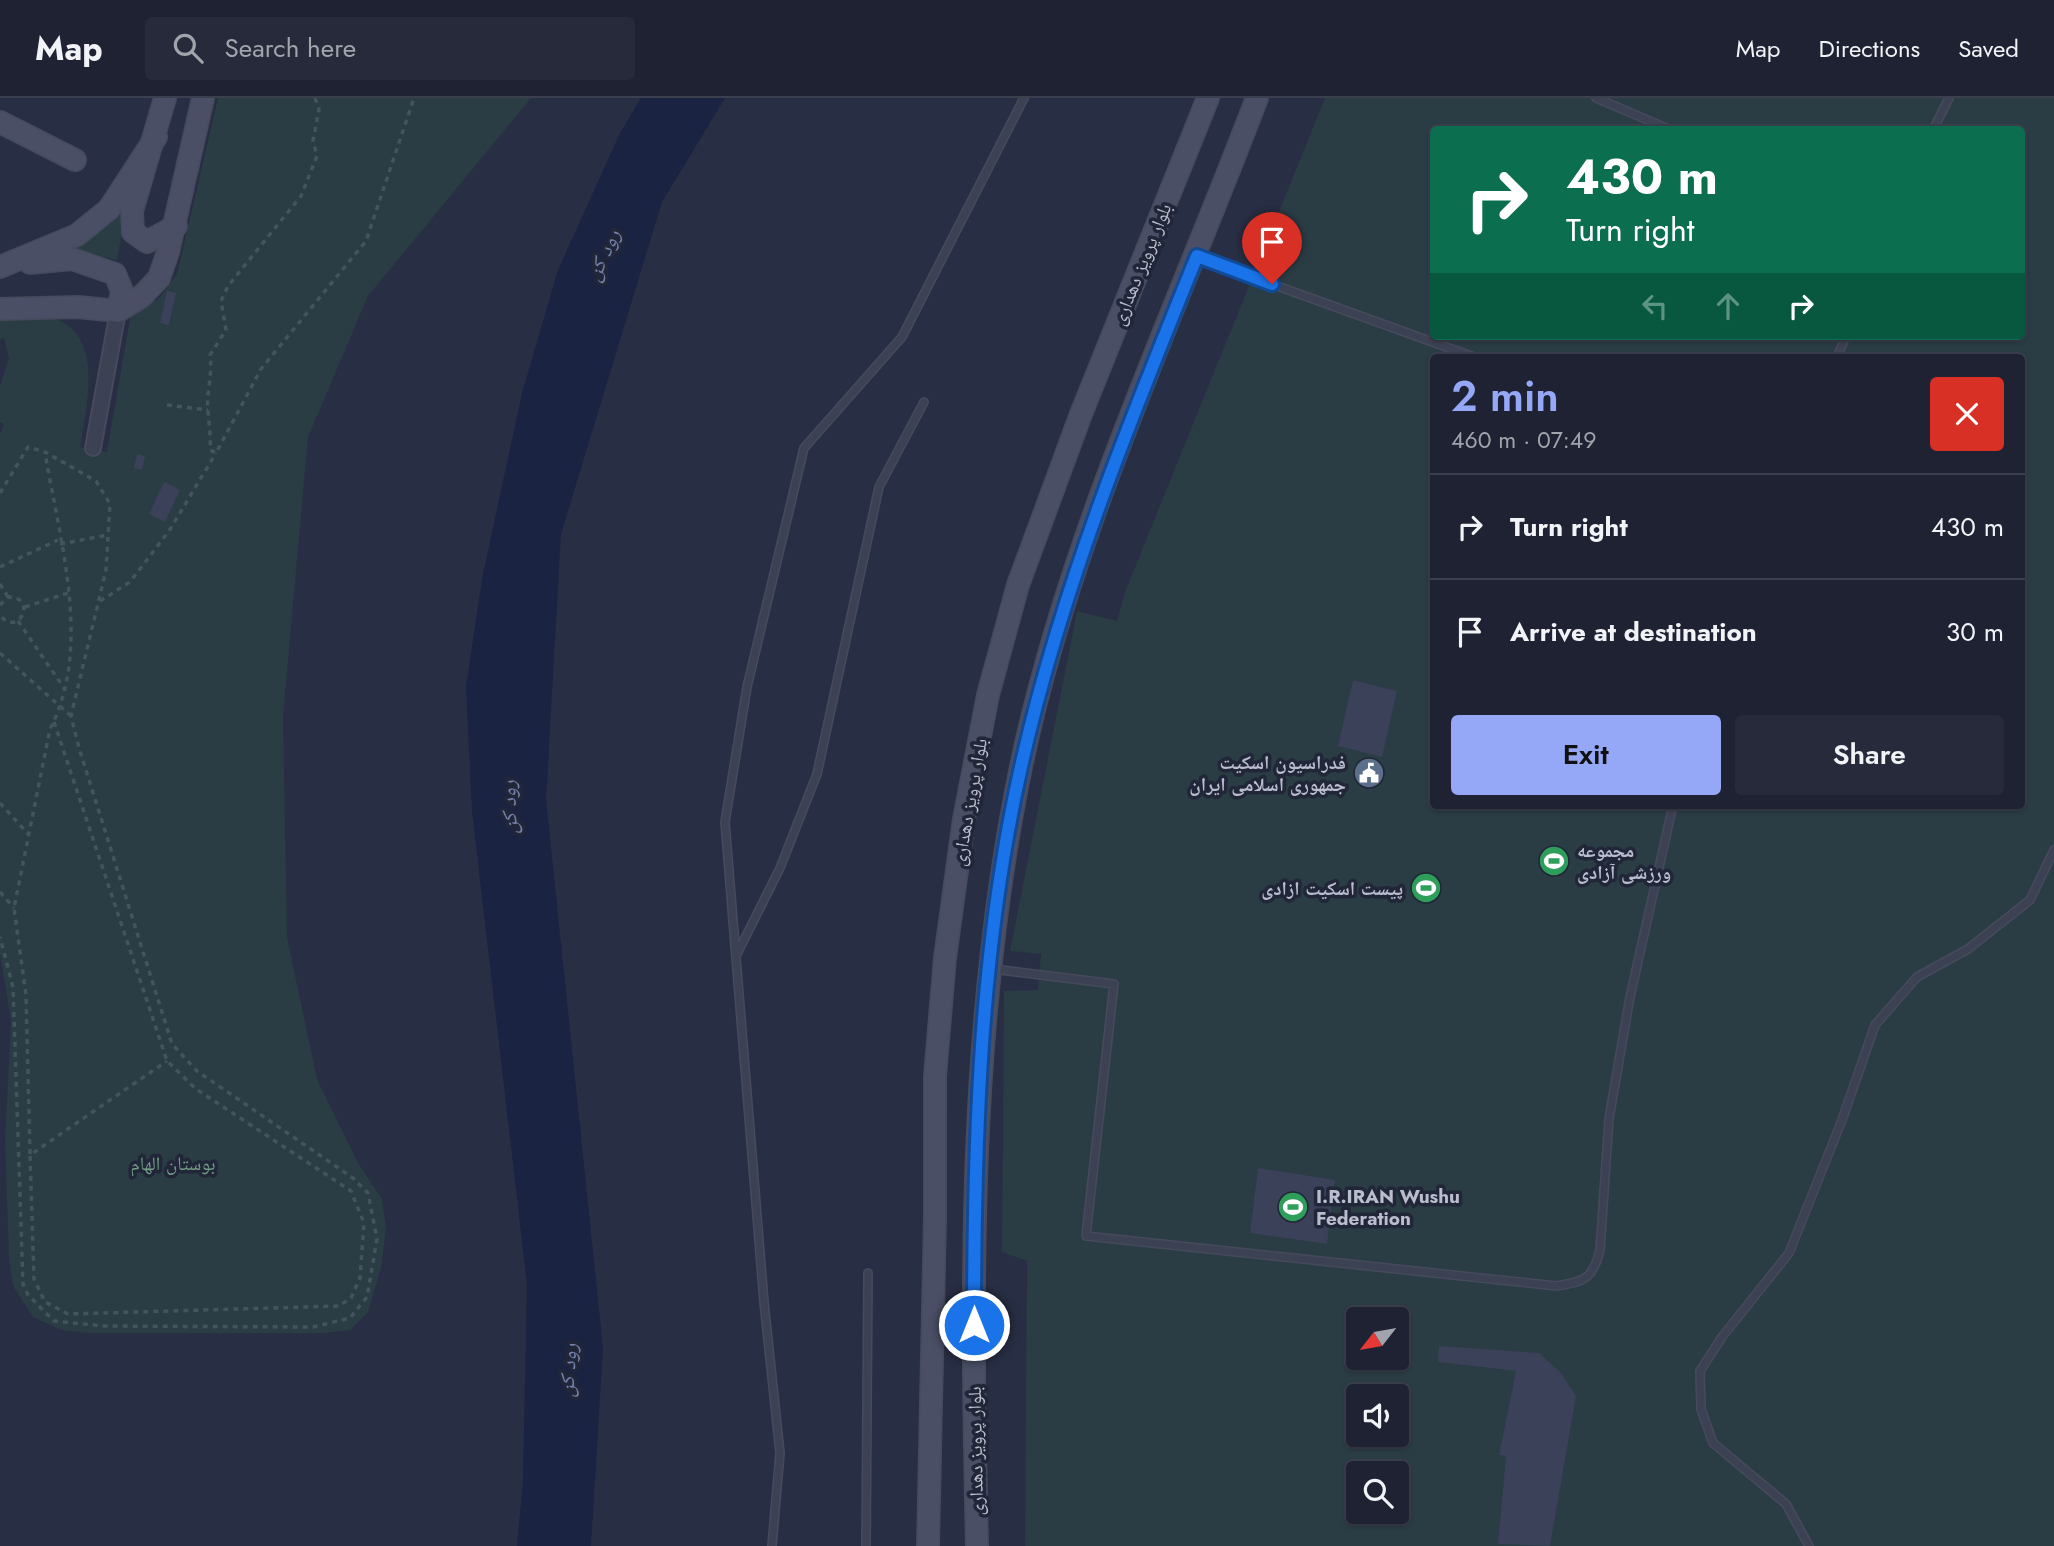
<!DOCTYPE html>
<meta charset="utf-8">
<style>
:root{--surface:#1e2232;--page:#262a3a;--text:#f1f3f6;--muted:#a1a4ac;--line:#3c3f4d;--accent:#95a7f7}
body{margin:0;font-family:Jost,"Noto Naskh Arabic",sans-serif;background:var(--page);color:var(--text);height:100vh;display:flex;flex-direction:column;font-size:26px;white-space:nowrap}
*{box-sizing:border-box;margin:0}
p{font-size:23px;color:var(--muted)}
.icon{flex:none;width:38px;height:38px;fill:none;stroke:currentColor;stroke-width:2;stroke-linecap:round;stroke-linejoin:round}
.map{position:relative;flex:1;overflow:hidden}
.sheet{position:absolute;left:1430px;top:256px;width:595px;height:455px;display:flex;flex-direction:column;background:var(--surface);border-radius:7px;box-shadow:0 2px 5px #0004,0 0 0 2px var(--line)}
.sheet>*{flex:none}
.banner{position:absolute;left:1430px;top:28px;width:595px;height:214px;border-radius:7px;box-shadow:0 2px 5px #0004,0 0 0 2px var(--line);background:#0b6e4f;color:#fff;overflow:hidden}
.needle{width:46px;rotate:239deg}
.fabs{position:absolute;left:1346px;top:1209px;display:grid;gap:14px}
.fabs a{display:grid;place-items:center;width:63px;height:63px;border-radius:7px;background:var(--surface);box-shadow:0 2px 5px #0004,0 0 0 2px var(--line);font-size:35px}
.pin{position:absolute;display:grid;place-items:center;width:60px;height:60px;color:#fff;margin:-72px -30px;border-radius:50% 50% 50% 0;rotate:-45deg;box-shadow:0 0 7px #0007}
.pin .icon{rotate:45deg}
.me{position:absolute;width:77px;margin:-38px;rotate:0deg;stroke-linejoin:round;filter:drop-shadow(0 0 5px #0008)}
.turn{display:flex;align-items:center;gap:24px;height:147px;padding:0 21px;font-size:32px}
.turn .icon{width:91px;height:91px;stroke-width:2.5}
.turn b{display:block;font-size:49px;line-height:60px}
.lanes{display:flex;align-items:center;height:66px;padding:0 21px;background:#0003;justify-content:center;gap:35px;direction:ltr}
.lanes .off{opacity:.35}
.round{display:grid;place-items:center;flex:none;width:74px;height:74px;border-radius:7px;background:var(--page)}
.summary{display:flex;align-items:center;justify-content:space-between;height:119px;padding:0 21px}
h1{font-size:42px;font-weight:600;line-height:52px;color:var(--accent)}
.button{display:flex;gap:14px;margin-top:auto;padding:14px 21px}
.button a{flex:1;height:80px;border-radius:7px;background:var(--accent);color:#111;font-size:28px;font-weight:600;line-height:80px;text-align:center}
.button a+a{background:var(--page);color:var(--text)}
ul{padding:0;list-style:none}
li{display:flex;align-items:center;gap:21px;height:105px;padding:0 21px;border-top:2px solid var(--line)}
li div{flex:1}
li b{display:block;font-size:26px}
li em{font-style:normal}
header{display:flex;align-items:center;gap:42px;box-sizing:border-box;height:98px;padding:0 35px;background:var(--surface);border-bottom:2px solid var(--line)}
header strong{font-size:33px}
nav{display:flex;gap:38px;margin-inline-start:auto;font-size:24px}
.search{width:490px;height:63px;background:var(--page);display:flex;align-items:center;gap:18px;box-sizing:border-box;padding:0 24px;border-radius:7px;color:var(--muted);font-size:26px}
.map>svg:first-child{display:block}
.green{fill:#2a3c44;fill-rule:evenodd}
.water{fill:#1a2342}
.building{fill:#3a4159}
.lines{fill:none;stroke-linecap:round;stroke-linejoin:round}
.lane-casing{stroke:#464a5c;stroke-width:10}
.street-casing{stroke:#464a5c;stroke-width:18}
.secondary-casing{stroke:#464a5c;stroke-width:24}
.path{stroke:#43555c;stroke-width:3.5;stroke-dasharray:5 5;stroke-linecap:butt}
.lane{stroke:#3c4153;stroke-width:7}
.street{stroke:#3c4153;stroke-width:14}
.secondary{stroke:#4a4f66;stroke-width:21}
.route-casing{stroke:#114b97;stroke-width:18}
.route{stroke:#1a73e8;stroke-width:12}
.labels{text-anchor:middle;stroke-width:7;stroke-linejoin:round;paint-order:stroke}
.street-label{font-size:19px;fill:#babdcd;stroke:#212639}
.poi-label{font-size:19px;font-weight:bold;fill:#babdcd;stroke:#212639;text-anchor:end}
.park-label{font-size:19px;fill:#719d84;stroke:#212639}
.water-label{font-size:21px;font-style:italic;fill:#7481ab;stroke:#212639}
</style>
<header>
<strong>Map</strong>
<div class="search"><svg class="icon" aria-label="search" viewBox="0 0 24 24"><circle cx="10" cy="10" r="6"/><path d="M15 15l6 6"/></svg>Search here</div>
<nav><a>Map</a><a>Directions</a><a>Saved</a></nav>
</header>
<div class="map">
<svg width="2054" height="1448" viewBox="0 0 2054 1448">
<rect width="100%" height="100%" fill="#282e43"/>
<g class="green">
<path d="M218 0H531L368 198 308 339 283 618 287 839 317 981 359 1067 382 1101 386 1131 381 1170 368 1214 350 1232 324 1235H89L61 1232 33 1219 13 1188 9 1160 5 1043 11 922 0 856V336L4 326 0 324V288L9 260 4 240 0 241V217C14 217 30 215 44 218 107 229 87 305 80 349L107 354 131 215 159 200 177 176Z"/>
<path d="M1325 0H2054V1448H1025L1027 1163 1002 1154 1004 893 1038 892 1041 856 1010 853 1077 513 1117 523 1125 494ZM1433 32H2021V238H1433ZM1433 259H2021V707H1433ZM1358 1222H1396V1260H1358ZM1358 1298H1396V1337H1358ZM1358 1376H1396V1414H1358Z"/>
<polygon points="120,112 126,113 117,162 68,151"/>
</g>
<polygon class="water" points="641,0 725,0 662,104 561,436 546,701 603,1250 591,1448 517,1448 523,1383 527,1186 472,713 466,589 482,481 522,295 558,172 620,35"/>
<g class="building">
<polygon points="167,193 176,195 169,227 160,225"/>
<polygon points="137,356 145,358 142,372 134,370"/>
<polygon points="164,384 180,392 165,424 149,416"/>
<polygon points="1353,582 1397,593 1382,659 1338,648"/>
<polygon points="1258,1070 1335,1082 1327,1146 1250,1135"/>
<polygon points="1439,1248 1539,1255 1561,1275 1576,1298 1550,1448 1498,1446 1506,1358 1499,1357 1516,1273 1438,1264"/>
</g>
<g class="lines">
<g class="lane-casing">
<g id="lane">
<polyline points="1596,0 1671,32"/>
<polyline points="1933,32 1949,0"/>
<polyline points="1197,159 1474,259"/>
<polyline points="1837,259 1846,238"/>
<polyline points="736,858 780,770 817,676 879,389 924,304"/>
<path d="M993 871 1114 886 1086 1138 1556 1188C1584 1184 1593 1181 1600 1152L1609 1021 1630 899 1673 707"/>
<polyline points="772,1448 780,1355 764,1204 725,724 747,589 804,350 902,239 1024,0"/>
<polyline points="866,1448 868,1175"/>
<polyline points="1809,1448 1786,1406 1713,1345 1701,1311 1700,1273 1722,1239 1789,1155 1842,1022 1875,927 1917,879 1968,851 2030,802 2054,752"/>
</g>
</g>
<g class="street-casing">
<polyline id="street" points="93,350 118,213"/>
</g>
<g class="secondary-casing">
<g id="secondary">
<polyline points="165,0 132,113 133,134 147,144 176,128"/>
<polyline points="0,24 75,62"/>
<polyline points="30,165 72,161 115,176 122,193 118,213"/>
<polyline points="0,169 77,137 109,111 156,39"/>
<polyline points="0,211 78,209 118,213 141,199 159,180 168,154 203,0"/>
<polyline points="928,1448 935,1118 935,978 945,860 964,721 988,597 1018,487 1081,316 1208,0"/>
<path d="M977 1448C971 1185 968 922 1022 664 1070 437 1175 216 1257 0"/>
</g>
</g>
<g class="path">
<path d="M315 0 319 12 313 43 317 58 301 98 228 188 221 203 226 232 210 257C213 277 206 294 208 313 209 327 211 338 210 352L216 355 261 271 366 143 414 0"/>
<polyline points="167,307 208,312"/>
<polyline points="0,395 28,349 45,354 96,383 110,406 106,472 71,618 79,650 172,946 197,973 353,1080 368,1095 377,1141 367,1199 350,1220 313,1229 104,1228 54,1223 28,1197 23,1186 13,889 0,839"/>
<polyline points="60,446 108,437"/>
<polyline points="0,469 58,442"/>
<polyline points="0,486 8,499"/>
<polyline points="100,503 130,484 169,433 216,355"/>
<path d="M0 507 8 499C39 499 18 541 0 517"/>
<polyline points="25,509 68,495"/>
<polyline points="18,523 64,590"/>
<polyline points="0,555 71,618"/>
<polyline points="54,624 167,963 196,991 351,1093 364,1125 360,1180 351,1200 339,1208 68,1216 45,1204 34,1181 30,1057 167,963"/>
<polyline points="0,705 29,737"/>
<polyline points="0,794 14,810"/>
<path d="M30 1056 26 897 14 810 50 631C93 548 59 441 45 354"/>
</g>
<use href="#lane" class="lane"/>
<use href="#street" class="street"/>
<use href="#secondary" class="secondary"/>
</g>
<g class="lines">
<g class="route-casing">
<path id="route" d="M974 1227C974 1037 980 845 1023 660 1063 487 1130 322 1197 158L1272 186"/>
</g>
<use href="#route" class="route"/>
</g>
<defs>
<g id="civic-disc" transform="scale(1.575)"><circle r="9.5" fill="#5c6f8a" stroke="#212639"/><path d="M-.6-6.5H3V-4.5H.6V-3L4-1V1h2V6H-6V1h2V-1L-.6-3ZM-1.2 2.5V6h2.4V2.5Z" fill="#fff"/></g>
<g id="stadium-disc" transform="scale(1.575)"><circle r="9.5" fill="#2e9e5b" stroke="#212639"/><path d="M0-5a6.5 5 0 1 0 0 10a6.5 5 0 1 0 0-10ZM-3.5-1.8h7v3.6h-7Z" fill="#fff"/></g>
</defs>
<g fill-rule="evenodd">
<use href="#civic-disc" x="1369" y="675"/>
<use href="#stadium-disc" x="1554" y="763"/>
<use href="#stadium-disc" x="1426" y="790"/>
<use href="#stadium-disc" x="1293" y="1109"/>
</g>
<g class="labels">
<g class="street-label">
<text transform="translate(1141 166) rotate(-68)" y="7">بلوار پرویز دهداری</text>
<text transform="translate(969 704) rotate(-80)" y="7">بلوار پرویز دهداری</text>
<text transform="translate(975 1353) rotate(-91)" y="7">بلوار پرویز دهداری</text>
</g>
<g class="poi-label">
<text x="1346" y="671">فدراسیون اسکیت<tspan x="1346" dy="22">جمهوری اسلامی ایران</tspan></text>
<text x="1577" y="759" text-anchor="start">مجموعه<tspan x="1577" dy="22">ورزشی آزادی</tspan></text>
<text x="1403" y="797">پیست اسکیت ازادی</text>
<text x="1316" y="1105" text-anchor="start">I.R.IRAN Wushu<tspan x="1316" dy="22">Federation</tspan></text>
</g>
<g class="park-label">
<text x="173" y="1072">بوستان الهام</text>
</g>
<g class="water-label">
<text transform="translate(603 157) rotate(-65)" y="7">رود کن</text>
<text transform="translate(509 709) rotate(-92)" y="7">رود کن</text>
<text transform="translate(568 1272) rotate(-86)" y="7">رود کن</text>
</g>
</g>
</svg>
<div class="fabs">
<a><svg class="needle" viewBox="-14 -14 28 28"><path d="M0-13l5 13h-10z" fill="#e53935"/><path d="M0 13l5-13h-10z" fill="#a1a4ac"/></svg></a>
<a><svg class="icon" aria-label="sound" viewBox="0 0 24 24"><path d="M4 9h4l5-4v14l-5-4H4zM17 9q2 3 0 6"/></svg></a>
<a><svg class="icon" aria-label="search" viewBox="0 0 24 24"><circle cx="10" cy="10" r="6"/><path d="M15 15l6 6"/></svg></a>
</div>
<div class="pin" style="left:1272px;top:186px;background:#d93025"><svg class="icon" aria-label="arrive" viewBox="0 0 24 24"><path d="M6 21V4h12l-3 4 3 4H6"/></svg></div>
<svg class="me" style="left:974px;top:1227px" viewBox="-20 -20 40 40"><circle r="17" fill="#1a73e8" stroke="#fff" stroke-width="3"/><path d="M0-11L8 9 0 5-8 9z" fill="#fff"/></svg>
<div class="banner">
<div class="turn"><svg class="icon" aria-label="right" viewBox="0 0 24 24"><path d="M7 20v-9h11M14 6l5 5-5 5"/></svg><div><b>430 m</b>Turn right</div></div>
<div class="lanes"><svg class="icon off" aria-label="left" viewBox="0 0 24 24"><path d="M17 20v-9H6M10 6l-5 5 5 5"/></svg><svg class="icon off" aria-label="ahead" viewBox="0 0 24 24"><path d="M12 20V5M6 11l6-6 6 6"/></svg><svg class="icon" aria-label="right" viewBox="0 0 24 24"><path d="M7 20v-9h11M14 6l5 5-5 5"/></svg></div>
</div>
<section class="sheet">
<div class="summary"><div><h1>2 min</h1><p>460 m · 07:49</p></div><a class="round" style="background:#d93025;color:#fff"><svg class="icon" aria-label="close" viewBox="0 0 24 24"><path d="M6 6l12 12M18 6L6 18"/></svg></a></div>
<ul>
<li><svg class="icon" aria-label="right" viewBox="0 0 24 24"><path d="M7 20v-9h11M14 6l5 5-5 5"/></svg><div><b>Turn right</b></div><em>430 m</em></li>
<li><svg class="icon" aria-label="arrive" viewBox="0 0 24 24"><path d="M6 21V4h12l-3 4 3 4H6"/></svg><div><b>Arrive at destination</b></div><em>30 m</em></li>
</ul>
<div class="button"><a>Exit</a><a>Share</a></div>
</section>
</div>
